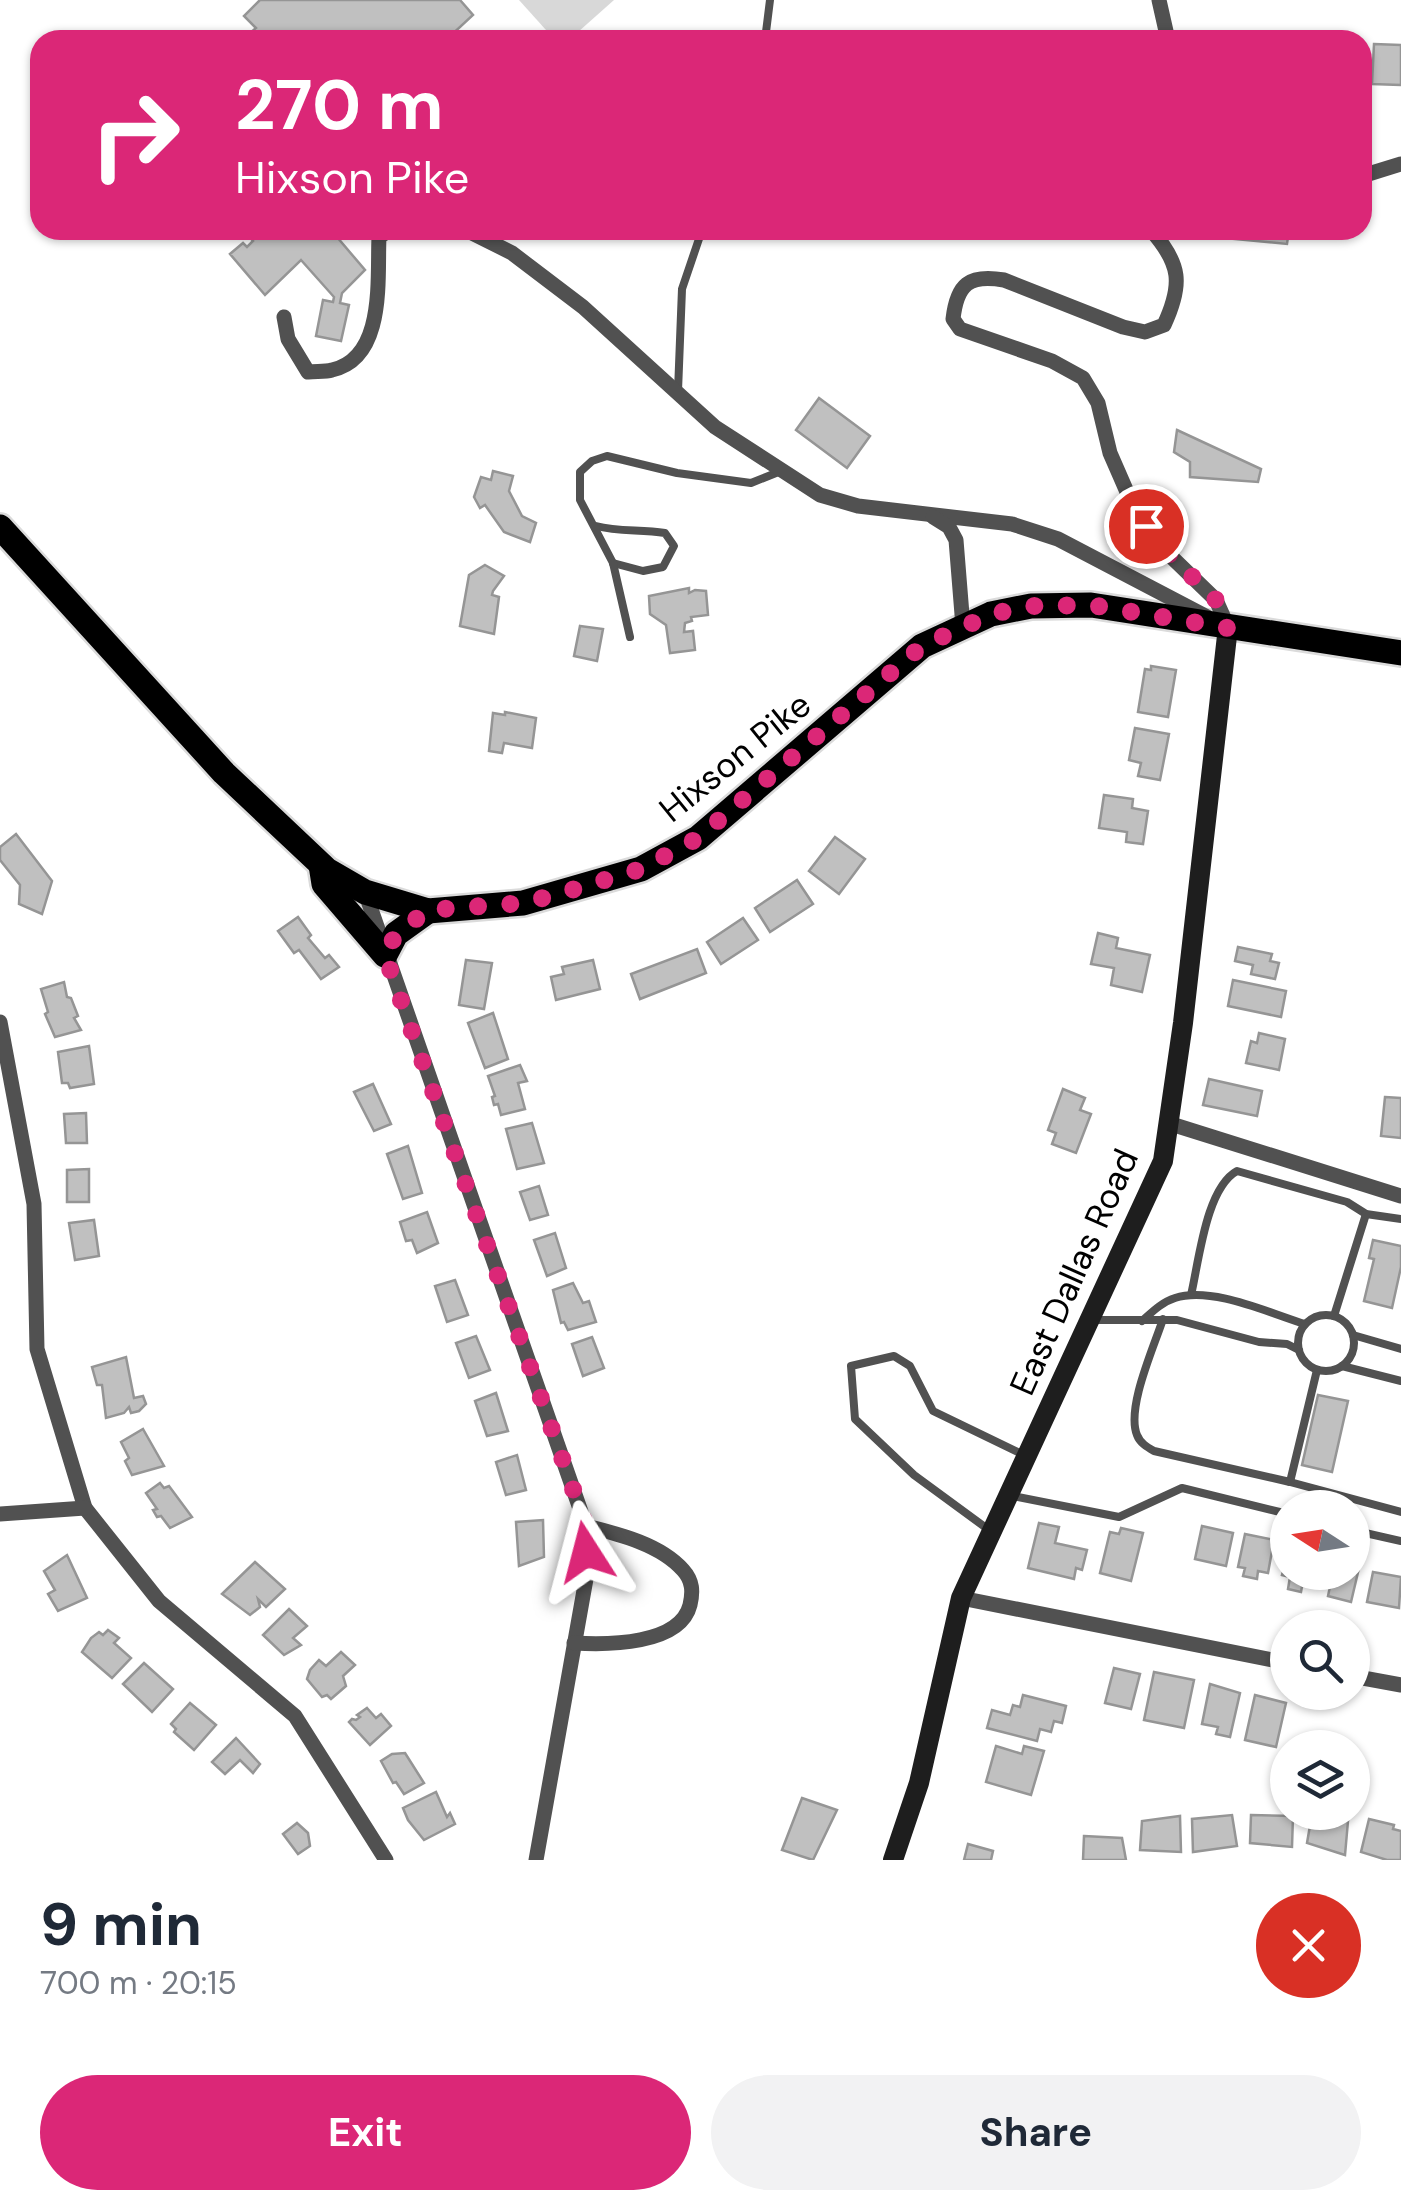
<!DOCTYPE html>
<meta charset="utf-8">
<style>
:root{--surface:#fff;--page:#f2f2f3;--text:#1f2937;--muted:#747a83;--accent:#db2777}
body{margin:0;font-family:"DM Sans",sans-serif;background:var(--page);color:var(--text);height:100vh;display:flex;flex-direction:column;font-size:38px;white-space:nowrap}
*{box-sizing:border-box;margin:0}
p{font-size:32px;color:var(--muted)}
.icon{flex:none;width:55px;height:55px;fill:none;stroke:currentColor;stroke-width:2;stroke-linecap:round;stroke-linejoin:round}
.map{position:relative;height:1860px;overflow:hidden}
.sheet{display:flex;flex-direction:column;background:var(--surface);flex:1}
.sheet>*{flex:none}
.guide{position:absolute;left:30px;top:30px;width:1342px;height:210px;border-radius:30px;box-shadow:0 2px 8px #0004;background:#db2777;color:#fff;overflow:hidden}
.needle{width:65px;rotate:282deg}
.buttons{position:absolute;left:1270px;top:1490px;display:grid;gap:20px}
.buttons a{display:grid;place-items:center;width:100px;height:100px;border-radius:50%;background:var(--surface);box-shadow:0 2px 8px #0004;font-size:50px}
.pin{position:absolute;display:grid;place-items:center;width:85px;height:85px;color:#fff;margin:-42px;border:5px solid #fff;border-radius:50%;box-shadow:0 2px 10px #0007}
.me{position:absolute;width:110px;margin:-55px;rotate:351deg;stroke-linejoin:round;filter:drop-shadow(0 0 8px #0008)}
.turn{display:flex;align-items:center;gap:35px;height:210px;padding:0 40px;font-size:45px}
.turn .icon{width:130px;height:130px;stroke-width:2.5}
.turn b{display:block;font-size:70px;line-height:85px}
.round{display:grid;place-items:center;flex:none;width:105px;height:105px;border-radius:52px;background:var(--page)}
.summary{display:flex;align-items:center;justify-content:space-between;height:170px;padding:0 40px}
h1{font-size:60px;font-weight:700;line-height:75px}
.cta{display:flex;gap:20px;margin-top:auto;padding:20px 40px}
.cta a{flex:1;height:115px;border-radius:60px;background:var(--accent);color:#fff;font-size:40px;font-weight:700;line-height:115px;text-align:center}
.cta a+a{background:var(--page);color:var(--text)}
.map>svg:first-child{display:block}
.green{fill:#d8d8d8}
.building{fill:#c0c0c0;stroke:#959595;stroke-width:2.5}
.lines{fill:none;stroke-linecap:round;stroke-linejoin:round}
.primary-casing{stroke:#dbdbdb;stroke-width:30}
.lane{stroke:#515151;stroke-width:8}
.street{stroke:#515151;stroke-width:15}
.secondary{stroke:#1e1e1e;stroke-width:20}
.primary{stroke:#000;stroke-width:25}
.route{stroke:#db2777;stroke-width:18;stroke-dasharray:0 32.4}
.labels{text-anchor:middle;stroke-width:8;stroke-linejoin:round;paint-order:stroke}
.street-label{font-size:35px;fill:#000;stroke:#fff}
</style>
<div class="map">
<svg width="1401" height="1860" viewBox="0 0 1401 1860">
<rect width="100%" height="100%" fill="#fff"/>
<polygon class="green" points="519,0 614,0 569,40 555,40"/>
<g class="building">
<polygon points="260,0 460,0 473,15 446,40 242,40 256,28 244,16"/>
<polygon points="1374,44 1401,45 1401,85 1372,84"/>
<polygon points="243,230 331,230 365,270 342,293 340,303 349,305 341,341 316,336 323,300 333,302 334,297 301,260 265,295 230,254 243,243 247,247 253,241"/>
<polygon points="1194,230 1289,230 1287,244 1194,235"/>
<polygon points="819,398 870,436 847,468 796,430"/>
<polygon points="1177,430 1261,469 1258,482 1190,477 1190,462 1174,452"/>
<polygon points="493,471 513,476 509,491 522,516 536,523 530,542 504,532 485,505 480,508 474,497 481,477 491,480"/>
<polygon points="485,565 504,576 493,591 492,595 499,597 494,634 460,626 469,575"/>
<polygon points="689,588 689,593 695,590 706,591 708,615 691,617 692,621 685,623 684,632 693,631 695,650 670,653 666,625 650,614 649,596"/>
<polygon points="580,626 603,629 597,661 574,656"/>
<polygon points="1151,666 1176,670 1168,717 1138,712 1145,669 1151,670"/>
<polygon points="505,712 536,718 532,748 504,743 502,753 489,751 493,713 505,715"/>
<polygon points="1135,728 1169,734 1160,780 1138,776 1141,763 1129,760"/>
<polygon points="1104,795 1133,799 1132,808 1148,811 1143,844 1126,842 1127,832 1099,828"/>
<polygon points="16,834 52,881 42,914 19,904 20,885 0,860 0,847"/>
<polygon points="835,837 865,859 839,894 809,871"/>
<polygon points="797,880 813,904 770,932 755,908"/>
<polygon points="298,917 311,935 308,938 325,958 329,955 339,967 321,979 299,950 294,953 278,931"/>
<polygon points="743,918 758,940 721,964 707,942"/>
<polygon points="1098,933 1118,938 1116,948 1150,955 1142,992 1111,985 1114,968 1091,964"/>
<polygon points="1238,947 1272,954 1270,961 1279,963 1275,979 1251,974 1253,965 1235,961"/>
<polygon points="697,949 706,973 640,999 631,974"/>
<polygon points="466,960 492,963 484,1009 459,1005"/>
<polygon points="593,960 600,989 556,1000 551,977 564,974 562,967"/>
<polygon points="1233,980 1286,991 1281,1017 1228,1006"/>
<polygon points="64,982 67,997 71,998 78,1016 74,1018 81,1030 55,1037 45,1014 48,1012 41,989"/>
<polygon points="493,1013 508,1059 485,1068 468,1023"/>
<polygon points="1259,1033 1285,1039 1279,1070 1246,1063 1251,1041 1257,1043"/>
<polygon points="89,1046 94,1084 70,1088 68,1083 62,1083 58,1052"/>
<polygon points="520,1065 527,1081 518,1083 525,1109 501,1115 498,1104 494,1105 492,1097 495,1096 488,1076"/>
<polygon points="1209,1079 1262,1091 1257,1116 1203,1105"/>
<polygon points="373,1084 391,1124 374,1131 354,1092"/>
<polygon points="1063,1089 1085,1098 1080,1110 1091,1114 1076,1153 1052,1144 1056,1133 1048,1130"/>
<polygon points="1385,1097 1401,1098 1401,1138 1381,1136"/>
<polygon points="86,1113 87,1143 66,1143 64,1114"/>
<polygon points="532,1123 544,1163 517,1169 506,1129"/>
<polygon points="408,1146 422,1193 403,1199 387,1154"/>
<polygon points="89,1169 89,1202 67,1202 67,1170"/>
<polygon points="539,1186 548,1215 530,1220 520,1192"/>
<polygon points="427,1212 438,1243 417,1253 412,1240 406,1241 400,1222"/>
<polygon points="94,1220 99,1256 75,1260 69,1223"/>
<polygon points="555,1233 566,1268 547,1276 534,1240"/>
<polygon points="1373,1240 1401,1246 1401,1267 1392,1308 1364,1301 1374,1259 1369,1258"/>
<polygon points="455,1280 468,1315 447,1322 435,1286"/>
<polygon points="573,1283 583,1303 589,1301 596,1322 568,1330 564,1322 561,1323 553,1290"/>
<polygon points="476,1336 490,1370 469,1378 456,1343"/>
<polygon points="592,1337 604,1368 583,1376 572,1344"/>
<polygon points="126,1357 134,1398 143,1396 146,1404 139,1411 131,1413 129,1407 124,1413 106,1418 102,1385 97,1385 92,1367"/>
<polygon points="496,1393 508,1431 487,1436 475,1401"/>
<polygon points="1318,1395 1348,1401 1332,1472 1302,1465"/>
<polygon points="143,1429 164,1466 132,1475 125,1461 129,1458 121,1442"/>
<polygon points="517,1455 526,1490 506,1495 496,1462"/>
<polygon points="160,1483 164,1488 169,1486 192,1517 170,1528 161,1516 157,1517 153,1510 157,1509 146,1493"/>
<polygon points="543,1520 544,1557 519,1566 516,1522"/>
<polygon points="1039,1523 1059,1527 1055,1543 1087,1550 1082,1570 1076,1568 1074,1579 1028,1568"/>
<polygon points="1202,1526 1233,1533 1226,1566 1195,1559"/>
<polygon points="1121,1528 1143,1533 1131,1581 1100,1573 1110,1532 1119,1534"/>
<polygon points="1245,1534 1274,1540 1268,1573 1258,1571 1257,1579 1243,1576 1245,1568 1238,1567"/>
<polygon points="1288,1552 1288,1572 1311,1572 1309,1582 1303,1581 1301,1592 1288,1589 1290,1577 1282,1575"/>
<polygon points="67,1555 87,1598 58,1611 48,1594 55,1590 44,1571"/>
<polygon points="255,1562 285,1589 266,1607 258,1599 260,1607 250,1615 222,1594"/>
<polygon points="1352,1567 1359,1568 1351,1602 1328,1596 1333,1572 1352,1572"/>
<polygon points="1373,1572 1401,1577 1399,1608 1367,1602"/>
<polygon points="289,1609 307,1626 293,1638 301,1645 284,1655 263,1635"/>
<polygon points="108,1630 119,1638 114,1643 131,1658 112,1678 82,1652 91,1638 99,1632 103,1635"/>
<polygon points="341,1652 355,1665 343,1676 346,1686 331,1699 327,1695 322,1697 307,1679 310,1670 319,1660 326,1666"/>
<polygon points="144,1663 173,1689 152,1712 123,1684"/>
<polygon points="1114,1668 1140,1674 1131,1709 1105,1703"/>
<polygon points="1154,1672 1194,1680 1184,1728 1144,1720"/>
<polygon points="1210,1684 1240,1693 1230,1737 1216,1734 1218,1727 1202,1724"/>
<polygon points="1023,1695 1066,1706 1062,1723 1054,1721 1051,1732 1040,1729 1037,1741 987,1728 992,1710 1010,1715 1013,1705 1020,1707"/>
<polygon points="1255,1695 1286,1703 1276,1747 1245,1740"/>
<polygon points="190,1703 216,1725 194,1750 174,1732 176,1729 171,1724"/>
<polygon points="367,1708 376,1718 381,1714 391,1726 370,1745 349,1722 352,1719 356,1720 360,1717 357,1715"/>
<polygon points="236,1738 260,1764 253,1773 240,1760 225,1774 212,1762"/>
<polygon points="996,1746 1022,1754 1024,1746 1044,1751 1031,1795 986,1782"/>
<polygon points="405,1753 424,1783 404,1794 396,1782 393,1783 381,1761 392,1754"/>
<polygon points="436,1792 447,1817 450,1813 455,1824 424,1840 408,1820 403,1808"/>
<polygon points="802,1798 837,1810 813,1860 782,1850"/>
<polygon points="1312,1814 1348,1821 1345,1855 1307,1843"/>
<polygon points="1232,1815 1237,1846 1193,1852 1192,1819"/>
<polygon points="1251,1815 1293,1816 1292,1847 1250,1843"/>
<polygon points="1180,1816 1181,1852 1140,1850 1142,1821"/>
<polygon points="1369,1819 1394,1825 1393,1829 1401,1831 1401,1860 1387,1860 1361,1852"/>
<polygon points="297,1823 308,1833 310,1846 298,1854 283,1834"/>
<polygon points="1084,1836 1122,1838 1126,1860 1083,1860"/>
<polygon points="968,1844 993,1851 991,1860 964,1860"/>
</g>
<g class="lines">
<g class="primary-casing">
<g id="primary">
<polyline points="0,527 224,773 327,870 365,892 428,911 523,903 641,869 698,838 922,646 991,614 1031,606 1091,605 1401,653"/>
<polyline points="321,865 324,884 385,955 396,934 428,911"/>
</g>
</g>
<g class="lane">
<polyline points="468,40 483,40"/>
<polyline points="765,40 770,0"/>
<polyline points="678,391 682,289 702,230"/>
<path d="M596 526C619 532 641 529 665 533L674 546 663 567 643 571 613 563"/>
<polyline points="630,637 613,563 580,500 580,472 592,461 607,456 677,473 751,483 781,471"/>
<path d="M1191 1295C1199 1261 1206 1188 1237 1171L1347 1202 1366 1214 1401 1219"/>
<circle cx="1326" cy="1343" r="28"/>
<polyline points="1334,1316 1366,1214"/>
<path d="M1163 1319C1154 1347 1126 1408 1137 1435 1140 1443 1147 1447 1154 1451L1290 1482 1401 1512"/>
<polyline points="1093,1320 1177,1320 1259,1342 1287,1344 1299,1350"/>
<path d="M1142 1321C1152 1312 1162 1302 1175 1298 1212 1286 1269 1313 1305 1324"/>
<polyline points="1353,1335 1401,1349"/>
<polyline points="1342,1366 1401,1381"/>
<polyline points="1290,1482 1317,1370"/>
<polyline points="1013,1496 1119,1517 1182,1488 1288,1514"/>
<polyline points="989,1530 914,1475 855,1419 851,1366 894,1356 910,1366 933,1411 1026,1456"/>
<polyline points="1352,1530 1401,1541"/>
</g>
<g class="street">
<polyline points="1159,0 1168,40"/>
<polyline points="1362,176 1401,164"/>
<polyline points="466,230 512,253 583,307 715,427 820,495 858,506 1012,524 1058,539 1207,617"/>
<path d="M1151 230C1181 264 1183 284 1164 325L1145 332 1123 327 1004 280C969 274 957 284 953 319L960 329 1052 361 1083 378 1098 403 1110 453 1134 508 1157 543 1216 600 1228 627"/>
<path d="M284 317 288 339 308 372C316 371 325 372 332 370 386 358 377 278 379 237L390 230"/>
<polyline points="933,517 949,527 956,540 963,627"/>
<polyline points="365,892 586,1526 586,1579 536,1860"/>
<polyline points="0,1022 34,1204 37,1349 85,1508 159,1601 295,1716 386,1860"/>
<polyline points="1168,1123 1401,1196"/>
<polyline points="0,1514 85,1508"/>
<polyline points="961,1598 1288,1663"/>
<path d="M574 1643C607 1645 680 1645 690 1605 693 1592 693 1581 683 1570 660 1544 618 1534 586 1526"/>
<polyline points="1352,1676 1401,1685"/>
</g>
<polyline class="secondary" points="893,1860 919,1783 961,1598 1163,1161 1183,1023 1228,627"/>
<use href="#primary" class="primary"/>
</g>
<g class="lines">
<polyline class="route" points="586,1552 586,1526 385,955 396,934 428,910 523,903 555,895 641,869 698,838 922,646 992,614 1031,606 1091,605 1228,628 1216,600 1158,543 1146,526"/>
</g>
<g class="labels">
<g class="street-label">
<text transform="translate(735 757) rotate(-39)" y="12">Hixson Pike</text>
<text transform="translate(1074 1272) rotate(-66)" y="12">East Dallas Road</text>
</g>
</g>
</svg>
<div class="buttons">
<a><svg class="needle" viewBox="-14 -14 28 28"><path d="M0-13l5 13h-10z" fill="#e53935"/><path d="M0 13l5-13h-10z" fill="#747a83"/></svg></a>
<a><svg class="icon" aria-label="search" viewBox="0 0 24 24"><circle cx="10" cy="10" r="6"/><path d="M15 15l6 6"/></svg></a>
<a><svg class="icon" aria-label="layers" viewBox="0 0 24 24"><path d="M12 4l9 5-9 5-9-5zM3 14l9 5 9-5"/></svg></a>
</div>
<div class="pin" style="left:1146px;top:526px;background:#d93025"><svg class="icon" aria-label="arrive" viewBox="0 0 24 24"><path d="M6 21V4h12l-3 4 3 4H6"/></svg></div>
<svg class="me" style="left:586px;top:1552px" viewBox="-20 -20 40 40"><path d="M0-17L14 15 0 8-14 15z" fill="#db2777" stroke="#fff" stroke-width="4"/></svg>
<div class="guide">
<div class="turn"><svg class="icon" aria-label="right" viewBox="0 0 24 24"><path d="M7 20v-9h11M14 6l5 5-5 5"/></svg><div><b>270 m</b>Hixson Pike</div></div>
</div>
</div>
<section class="sheet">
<div class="summary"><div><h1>9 min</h1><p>700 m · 20:15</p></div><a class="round" style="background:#d93025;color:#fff"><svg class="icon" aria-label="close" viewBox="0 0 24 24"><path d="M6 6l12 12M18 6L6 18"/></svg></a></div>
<div class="cta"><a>Exit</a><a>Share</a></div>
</section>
